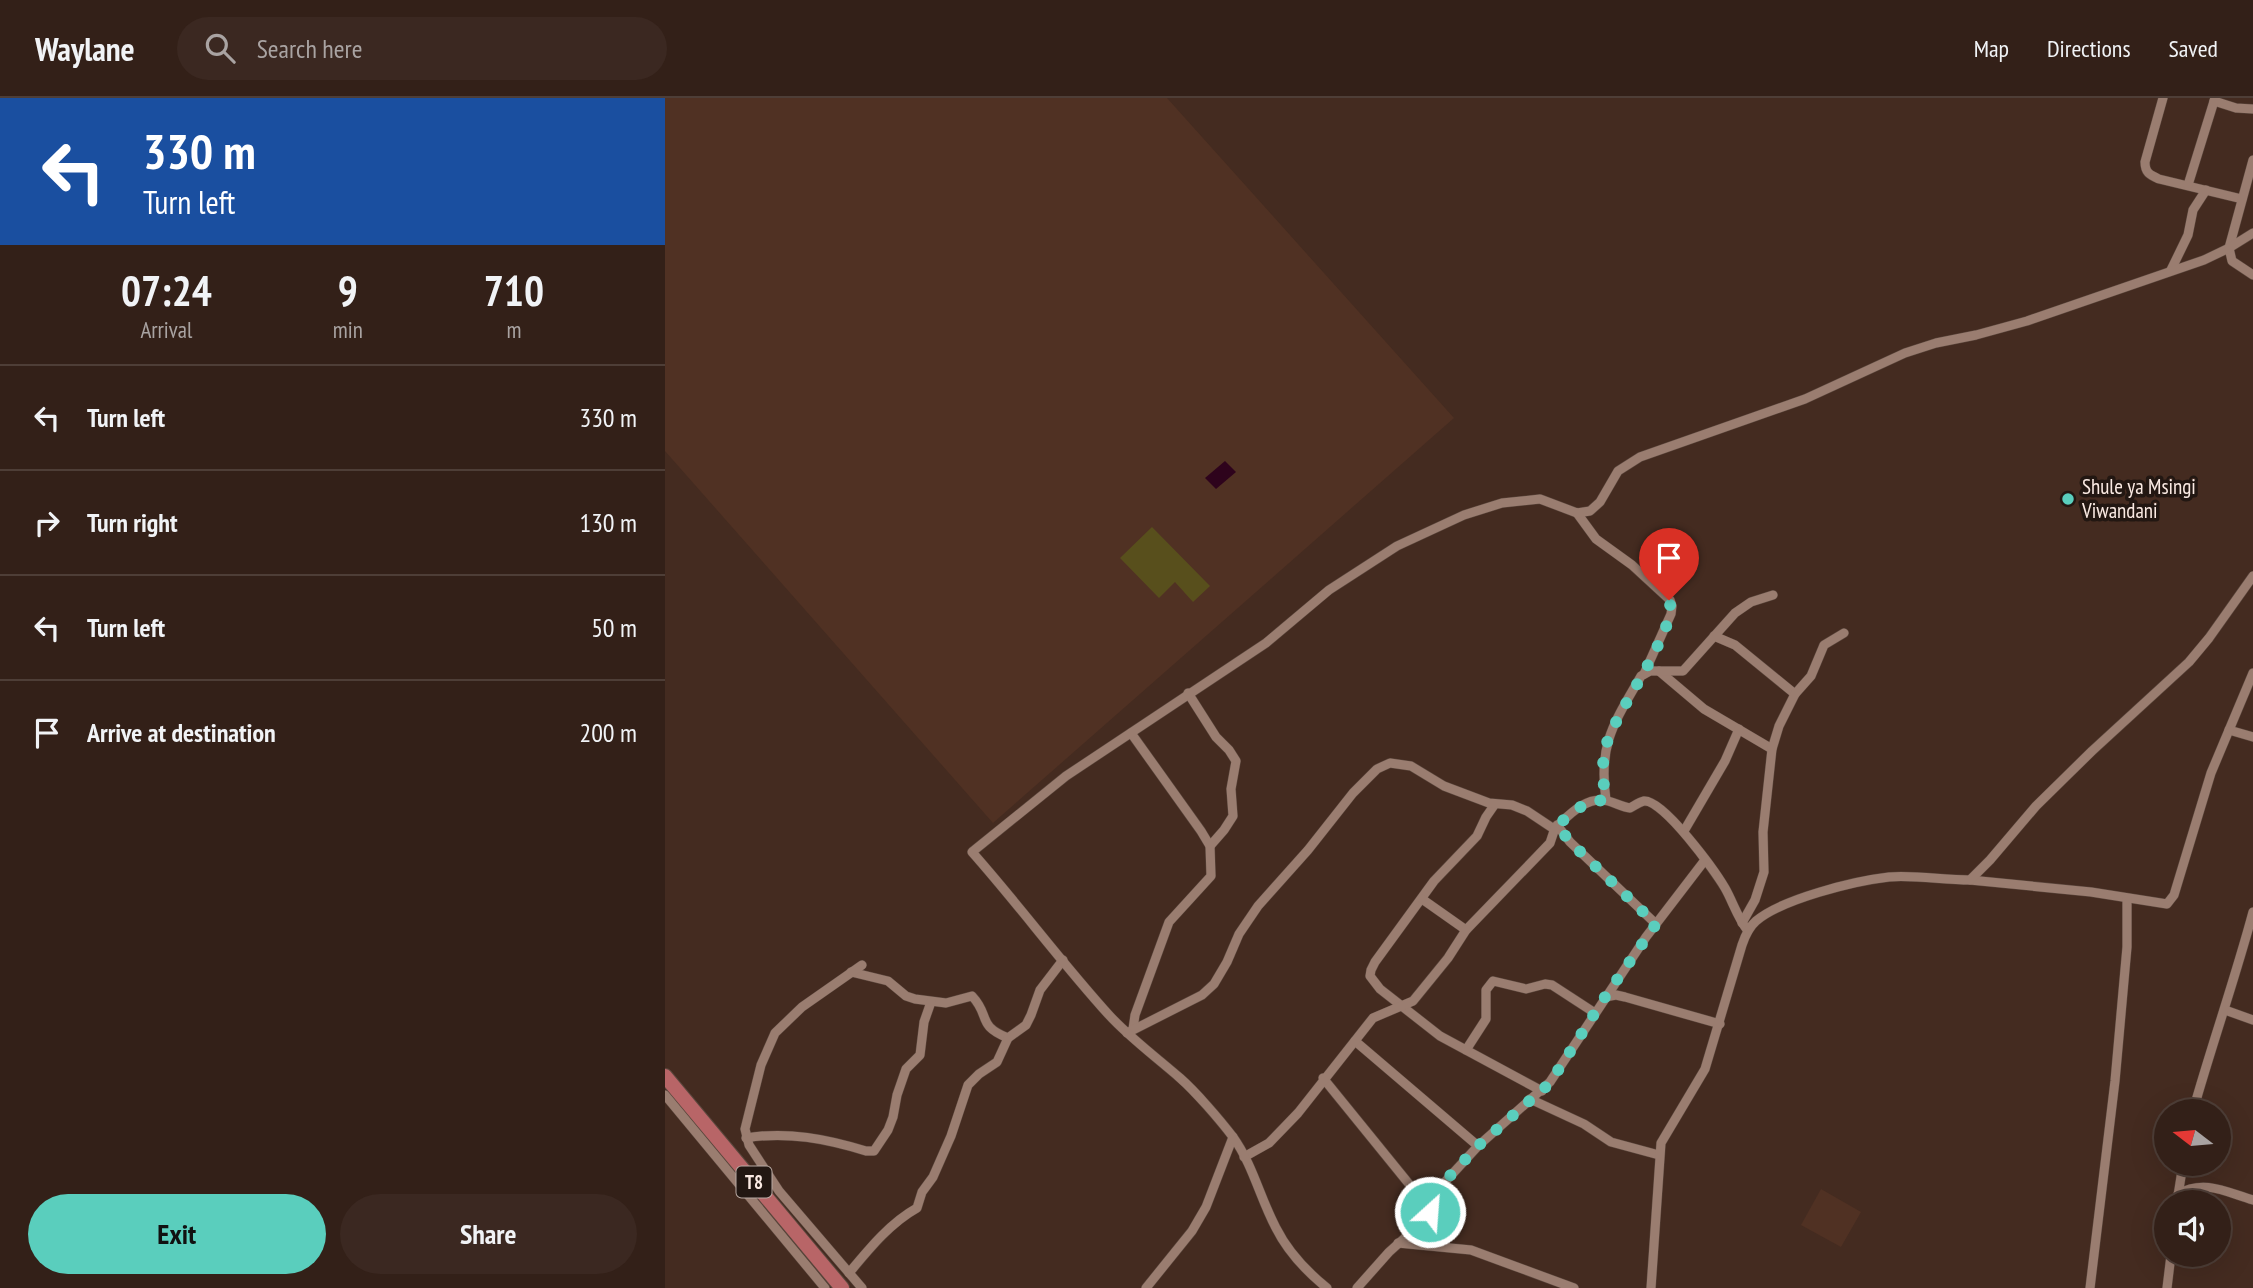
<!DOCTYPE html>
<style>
:root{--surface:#332018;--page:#3b2821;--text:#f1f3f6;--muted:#a9a3a2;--line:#4e3e37;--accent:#5acebd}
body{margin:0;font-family:"PT Sans Narrow",sans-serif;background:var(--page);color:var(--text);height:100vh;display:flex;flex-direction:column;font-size:26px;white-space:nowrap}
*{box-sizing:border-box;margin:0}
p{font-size:23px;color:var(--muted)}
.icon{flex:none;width:38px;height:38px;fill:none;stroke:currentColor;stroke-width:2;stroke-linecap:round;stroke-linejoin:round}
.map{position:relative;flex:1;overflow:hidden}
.details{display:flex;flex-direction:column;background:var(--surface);width:665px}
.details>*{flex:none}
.hud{background:#1a4fa0;color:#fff;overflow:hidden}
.needle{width:46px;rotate:286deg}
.controls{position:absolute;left:1489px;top:1001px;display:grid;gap:14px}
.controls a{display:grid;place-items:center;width:77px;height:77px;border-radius:50%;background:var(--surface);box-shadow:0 7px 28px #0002,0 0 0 2px var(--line);font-size:35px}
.pin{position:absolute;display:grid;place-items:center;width:60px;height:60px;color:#fff;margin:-72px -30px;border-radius:50% 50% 50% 0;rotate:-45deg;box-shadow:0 0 7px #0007}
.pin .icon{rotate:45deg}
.me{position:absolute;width:77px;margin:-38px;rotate:26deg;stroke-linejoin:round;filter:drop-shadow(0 0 5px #0008)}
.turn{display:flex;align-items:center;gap:24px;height:147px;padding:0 28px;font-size:32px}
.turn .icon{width:91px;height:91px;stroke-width:2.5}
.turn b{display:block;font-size:49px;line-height:60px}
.eta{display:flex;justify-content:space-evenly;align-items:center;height:119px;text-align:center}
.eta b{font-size:42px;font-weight:600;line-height:49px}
.action{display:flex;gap:14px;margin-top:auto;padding:14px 28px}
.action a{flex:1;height:80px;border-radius:42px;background:var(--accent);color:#111;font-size:28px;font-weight:600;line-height:80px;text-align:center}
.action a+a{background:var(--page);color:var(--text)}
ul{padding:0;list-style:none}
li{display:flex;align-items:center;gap:21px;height:105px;padding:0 28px;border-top:2px solid var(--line)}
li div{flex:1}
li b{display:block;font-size:26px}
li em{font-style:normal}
header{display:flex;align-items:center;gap:42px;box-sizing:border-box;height:98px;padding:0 35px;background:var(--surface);border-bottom:2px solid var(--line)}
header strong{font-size:33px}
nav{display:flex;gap:38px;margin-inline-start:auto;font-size:24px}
.search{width:490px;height:63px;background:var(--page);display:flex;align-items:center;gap:18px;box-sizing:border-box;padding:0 24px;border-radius:38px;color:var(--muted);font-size:26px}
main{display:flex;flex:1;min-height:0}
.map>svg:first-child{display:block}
.built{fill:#503123}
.green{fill:#584f1c}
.water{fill:#2e031c}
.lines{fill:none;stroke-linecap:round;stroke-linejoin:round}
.minor-casing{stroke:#5b473d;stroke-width:10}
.trunk-casing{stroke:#5b473d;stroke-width:16}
.minor{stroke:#9a7d70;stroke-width:9}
.trunk{stroke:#b86567;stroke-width:14}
.route{stroke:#5acebd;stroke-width:12;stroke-dasharray:0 21.6}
.poi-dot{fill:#5acebd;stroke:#221712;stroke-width:2.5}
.labels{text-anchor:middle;stroke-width:7;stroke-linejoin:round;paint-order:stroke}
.shield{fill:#221712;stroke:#b9aba4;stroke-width:2}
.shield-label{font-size:19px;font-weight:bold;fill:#faeae3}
.poi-label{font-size:21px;fill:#faeae3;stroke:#221712;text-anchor:start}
</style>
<header>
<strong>Waylane</strong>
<div class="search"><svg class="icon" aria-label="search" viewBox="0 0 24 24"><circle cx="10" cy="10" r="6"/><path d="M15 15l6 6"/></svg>Search here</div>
<nav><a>Map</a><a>Directions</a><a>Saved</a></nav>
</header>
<main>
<section class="details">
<div class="hud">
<div class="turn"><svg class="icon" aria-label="left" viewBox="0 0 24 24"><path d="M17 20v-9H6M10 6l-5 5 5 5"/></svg><div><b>330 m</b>Turn left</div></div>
</div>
<div class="eta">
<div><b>07:24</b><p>Arrival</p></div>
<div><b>9</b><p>min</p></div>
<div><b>710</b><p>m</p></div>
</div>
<ul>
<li><svg class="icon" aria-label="left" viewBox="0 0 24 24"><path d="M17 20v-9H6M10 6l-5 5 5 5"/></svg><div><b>Turn left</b></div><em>330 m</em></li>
<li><svg class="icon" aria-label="right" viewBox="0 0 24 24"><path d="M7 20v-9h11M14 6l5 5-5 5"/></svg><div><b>Turn right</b></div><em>130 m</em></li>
<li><svg class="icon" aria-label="left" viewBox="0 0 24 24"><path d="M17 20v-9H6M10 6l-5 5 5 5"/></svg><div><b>Turn left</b></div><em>50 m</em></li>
<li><svg class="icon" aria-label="arrive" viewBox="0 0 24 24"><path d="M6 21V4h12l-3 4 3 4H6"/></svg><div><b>Arrive at destination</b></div><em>200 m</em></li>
</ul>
<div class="action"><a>Exit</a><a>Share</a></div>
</section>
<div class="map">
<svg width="1588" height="1190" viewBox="0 0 1588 1190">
<rect width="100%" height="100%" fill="#442b20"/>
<g class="built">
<polygon points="0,0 502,0 789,320 328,725 0,353"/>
<polygon points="1156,1091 1196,1114 1176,1149 1136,1127"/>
</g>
<polygon class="green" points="487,429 545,488 528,504 510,484 494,500 455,460"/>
<polygon class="water" points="560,363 571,374 551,391 540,380"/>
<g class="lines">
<g class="minor-casing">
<g id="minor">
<path d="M1498 0 1480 64C1480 75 1485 77 1494 81L1577 101"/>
<polyline points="1549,3 1571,10 1588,11"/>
<polyline points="1588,62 1564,150 1567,163 1588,177"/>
<polyline points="1523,87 1550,0"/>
<polyline points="1506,172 1523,137 1528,112 1541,92"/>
<polyline points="912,415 931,441 967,467 1005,502 1007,508 1006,516 979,576"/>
<polyline points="1049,538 1070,547 1130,596"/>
<polyline points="994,573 1039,611 1107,651"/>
<polyline points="523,595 551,639 564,652 571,663 566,691 568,718 559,732 545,748"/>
<polyline points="1564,632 1588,639"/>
<polyline points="466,635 536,733 545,748 546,778 504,824 470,917 468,931"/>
<path d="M941 702C933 646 949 625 976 578L985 573H1018L1070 515 1086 504 1108 497"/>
<polyline points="830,706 821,719 812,738 769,783 710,864 706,872 705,878 715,891 775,938 877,993"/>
<polyline points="892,727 905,744 991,826"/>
<polyline points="1019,733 1060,663 1074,631"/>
<polyline points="1305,782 1426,794 1502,806 1509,797 1546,675 1588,575"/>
<polyline points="757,801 801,832"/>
<polyline points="1077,825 1090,802 1099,774 1098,734 1107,651 1114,628 1130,596 1146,578 1159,547 1179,535"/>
<path d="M186 874 223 883 241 898 250 901 281 905 307 898C326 918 311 927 343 940"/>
<polyline points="940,899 951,897 960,899 1055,926"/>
<polyline points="1560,912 1588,922"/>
<path d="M462 935 537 897 549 886 562 864 574 836 593 808 643 752 688 695 712 671 725 665 746 668 779 688 824 705 847 707 862 713 886 729 890 730C904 717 922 697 943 703 951 705 957 709 965 710 969 708 974 704 979 703 998 701 1050 773 1060 790 1068 804 1072 819 1083 833"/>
<polyline points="690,943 813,1048"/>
<polyline points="801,952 821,921 821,892 828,883 861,891 880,886 887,887 930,915"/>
<polyline points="658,980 753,1097 766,1108"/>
<polyline points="0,997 160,1190"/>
<polyline points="865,1001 919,1026 946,1044 994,1057"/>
<path d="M1528 1013C1547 946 1570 881 1588 814"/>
<path d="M81 1040C122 1033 162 1041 201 1053H209L223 1032 228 1019 232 997 241 971 255 957 259 924 266 904"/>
<polyline points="579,1059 604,1045 633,1015 708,920 748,903 783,860 801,832 885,745 890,730"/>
<path d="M1513 1096C1539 1081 1561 1094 1588 1102"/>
<polyline points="1512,1104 1518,1066"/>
<polyline points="733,1145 806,1152 909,1190"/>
<path d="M184 1175C204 1151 225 1125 252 1110L257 1094 268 1079 286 1038 303 987 314 976 332 964 343 940 361 927 366 917 375 892 398 862"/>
<polyline points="197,1190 114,1093 84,1047 80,1031 96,967 110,935 137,909 197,867"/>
<polyline points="481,1190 527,1133 541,1109 568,1039"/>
<path d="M662 1190C641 1173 623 1154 611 1130 595 1100 588 1067 568 1039 555 1022 531 994 515 980 491 959 465 940 444 917 396 864 354 807 307 754L401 678 601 545 664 492 732 448 799 417 837 405 875 401 912 415 925 413 935 404 953 373 975 359 1140 301 1240 255 1271 245 1311 237 1362 223 1539 162 1564 150 1588 135"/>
<polyline points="692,1190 724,1154 762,1120 768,1099 779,1085 813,1048 885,984 981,839 1040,762"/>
<path d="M986 1190 996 1045 1040 971 1077 847C1080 838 1084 829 1091 823 1117 801 1189 783 1224 779 1251 777 1278 782 1305 782L1325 762 1371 708 1427 653 1524 564 1544 540 1588 478"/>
<polyline points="1425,1190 1450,983 1462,849 1462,801"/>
<polyline points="1502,1190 1506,1157"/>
</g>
</g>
<g class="trunk-casing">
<polyline id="trunk" points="0,978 177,1190"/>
</g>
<use href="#minor" class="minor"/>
<use href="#trunk" class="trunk"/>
</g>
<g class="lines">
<path class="route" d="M765 1114 768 1099 779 1084 813 1048 885 985 940 899 991 826 905 744 892 727 922 704 941 702C938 684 936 666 941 648 949 615 1015 529 1004 502"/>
</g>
<circle class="poi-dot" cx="1403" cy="401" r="7"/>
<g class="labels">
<rect class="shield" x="71.5" y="1068.5" width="35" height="31" rx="5"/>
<g class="shield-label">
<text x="89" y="1091">T8</text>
</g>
<g class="poi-label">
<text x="1417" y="396">Shule ya Msingi<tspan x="1417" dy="24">Viwandani</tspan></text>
</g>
</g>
</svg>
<div class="controls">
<a><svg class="needle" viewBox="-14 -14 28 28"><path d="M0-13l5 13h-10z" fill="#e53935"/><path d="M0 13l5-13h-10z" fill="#a9a3a2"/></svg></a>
<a><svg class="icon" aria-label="sound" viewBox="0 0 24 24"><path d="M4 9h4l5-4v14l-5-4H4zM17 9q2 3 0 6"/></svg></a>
</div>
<div class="pin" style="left:1004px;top:502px;background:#d93025"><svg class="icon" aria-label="arrive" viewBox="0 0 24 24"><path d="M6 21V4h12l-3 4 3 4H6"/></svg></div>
<svg class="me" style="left:765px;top:1114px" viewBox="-20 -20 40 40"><circle r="17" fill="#5acebd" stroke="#fff" stroke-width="3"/><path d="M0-11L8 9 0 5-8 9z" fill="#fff"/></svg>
</div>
</main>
